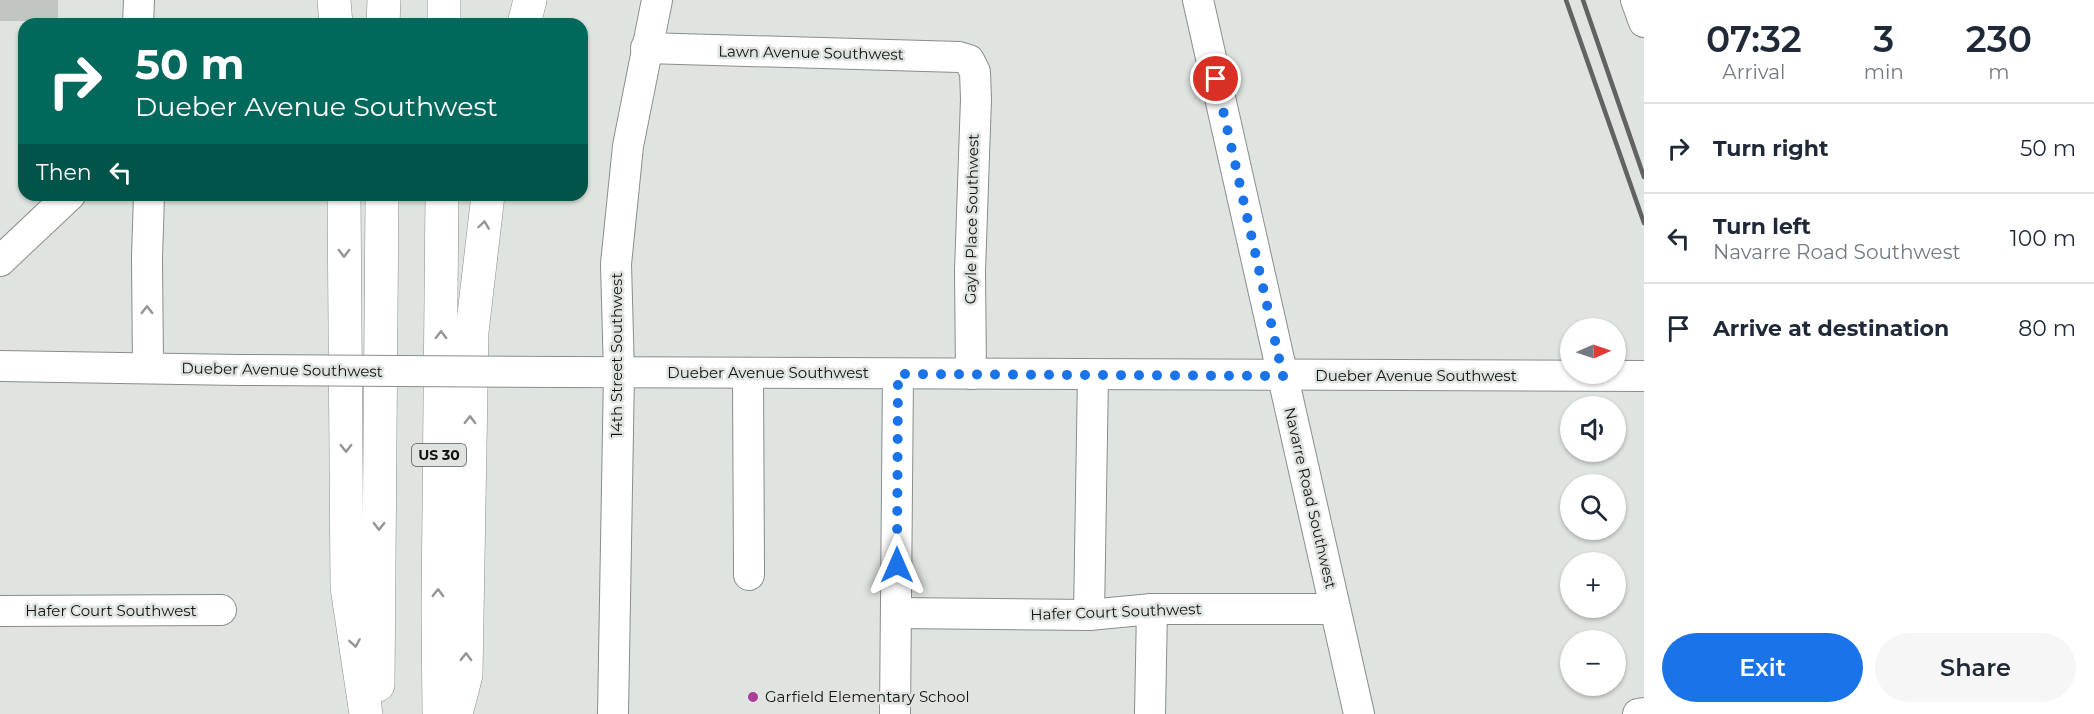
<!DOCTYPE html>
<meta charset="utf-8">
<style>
:root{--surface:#fff;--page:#f6f6f7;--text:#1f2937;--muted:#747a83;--line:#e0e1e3;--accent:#1a73e8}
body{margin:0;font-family:Montserrat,sans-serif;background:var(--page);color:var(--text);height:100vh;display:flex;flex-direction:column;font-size:22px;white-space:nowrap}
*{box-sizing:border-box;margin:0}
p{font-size:20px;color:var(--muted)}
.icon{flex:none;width:33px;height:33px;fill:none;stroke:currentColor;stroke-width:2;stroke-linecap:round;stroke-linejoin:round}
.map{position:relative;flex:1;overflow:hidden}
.details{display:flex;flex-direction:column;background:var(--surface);width:450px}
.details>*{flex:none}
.top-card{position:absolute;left:18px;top:18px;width:570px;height:183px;border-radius:18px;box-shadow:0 2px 4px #0004;background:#00695c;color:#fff;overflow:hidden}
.needle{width:39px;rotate:88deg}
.buttons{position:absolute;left:1560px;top:318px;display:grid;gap:12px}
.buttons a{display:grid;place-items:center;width:66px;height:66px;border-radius:50%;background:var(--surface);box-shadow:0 2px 4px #0004;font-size:30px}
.pin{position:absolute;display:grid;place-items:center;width:51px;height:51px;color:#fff;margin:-26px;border:3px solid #fff;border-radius:50%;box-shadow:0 2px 6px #0007}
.me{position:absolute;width:66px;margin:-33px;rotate:0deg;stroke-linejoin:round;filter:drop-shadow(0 0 4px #0008)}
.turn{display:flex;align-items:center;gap:21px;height:126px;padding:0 18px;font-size:27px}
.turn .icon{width:78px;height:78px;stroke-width:2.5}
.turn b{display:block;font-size:42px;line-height:51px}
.then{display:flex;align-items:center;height:57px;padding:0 18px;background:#0003;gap:12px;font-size:22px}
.eta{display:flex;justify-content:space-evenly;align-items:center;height:102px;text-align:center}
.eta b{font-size:36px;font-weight:600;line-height:42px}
.cta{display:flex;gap:12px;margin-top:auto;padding:12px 18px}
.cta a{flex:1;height:69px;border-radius:36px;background:var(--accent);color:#fff;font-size:24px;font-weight:600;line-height:69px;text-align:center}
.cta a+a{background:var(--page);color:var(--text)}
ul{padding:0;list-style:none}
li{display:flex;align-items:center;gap:18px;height:90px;padding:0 18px;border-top:2px solid var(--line)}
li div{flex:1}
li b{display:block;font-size:22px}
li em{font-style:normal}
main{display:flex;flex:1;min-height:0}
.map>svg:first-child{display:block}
.building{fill:#c1c6c2}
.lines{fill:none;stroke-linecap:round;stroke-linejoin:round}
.minor-casing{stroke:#898e8b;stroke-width:32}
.highway-casing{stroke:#898e8b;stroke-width:34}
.minor{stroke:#fff;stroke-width:30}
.highway{stroke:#fff;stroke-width:33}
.rail{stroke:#606361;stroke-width:4.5}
.minor-bridge-casing{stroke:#898e8b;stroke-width:32;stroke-linecap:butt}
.minor-bridge{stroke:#fff;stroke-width:30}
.oneway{stroke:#949595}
.route{stroke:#1a73e8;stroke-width:10;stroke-dasharray:0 18}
.poi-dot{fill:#ab3d9a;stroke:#dfe4e0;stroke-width:2}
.labels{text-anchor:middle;stroke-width:5;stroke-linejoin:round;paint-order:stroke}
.shield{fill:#dfe4e0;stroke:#505250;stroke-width:1.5}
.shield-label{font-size:14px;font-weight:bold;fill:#121413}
.street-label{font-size:15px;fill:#121413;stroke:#dfe4e0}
.poi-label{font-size:15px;fill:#121413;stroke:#dfe4e0;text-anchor:start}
</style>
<main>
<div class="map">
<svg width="1644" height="714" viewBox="0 0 1644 714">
<rect width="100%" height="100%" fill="#dfe4e0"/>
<rect class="building" x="0" y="0" width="58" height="21"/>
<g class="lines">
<g class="minor-casing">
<g id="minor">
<polyline points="1198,0 1359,714"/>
<polyline points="1636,0 1644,22"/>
<polyline points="138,24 139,0"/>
<polyline points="646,48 959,57 969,60 975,72 976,99 970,271 971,374"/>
<polyline points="0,261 70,195"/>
<polyline points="0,366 240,370"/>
<polyline points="148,368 147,258 149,195"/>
<polyline points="560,372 1644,376"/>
<polyline points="748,374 749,575"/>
<polyline points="0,611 221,610"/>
<polyline points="897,613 1089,615 1152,609 1335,609"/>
<polyline points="1089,615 1093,375"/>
<polyline points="613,714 619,373 616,264 628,146 657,0"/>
<polyline points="895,714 898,374"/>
<polyline points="1150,714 1152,609"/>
<polyline points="1638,714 1644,713"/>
</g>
</g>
<g class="highway-casing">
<g id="highway">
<polyline points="334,0 336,24"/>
<polyline points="383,24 384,0"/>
<polyline points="444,24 444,0"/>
<polyline points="524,24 530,0"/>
<polyline points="344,195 347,587 366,714"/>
<polyline points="378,685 382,195"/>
<polyline points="439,714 438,609 442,195"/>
<polyline points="456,714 466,675 472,332 488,195"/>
</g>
</g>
<use href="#minor" class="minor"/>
<use href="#highway" class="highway"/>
<g class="rail">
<polyline points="1566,0 1644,223"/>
<polyline points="1583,0 1644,177"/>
</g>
<g class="minor-bridge-casing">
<polyline id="minor-bridge" points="240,370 560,372"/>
</g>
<use href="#minor-bridge" class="minor-bridge"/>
</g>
<defs><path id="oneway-chevron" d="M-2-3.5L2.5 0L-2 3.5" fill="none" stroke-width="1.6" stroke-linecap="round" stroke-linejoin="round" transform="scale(1.5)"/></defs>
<g class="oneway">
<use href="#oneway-chevron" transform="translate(484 225) rotate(-82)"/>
<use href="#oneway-chevron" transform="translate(344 253) rotate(90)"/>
<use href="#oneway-chevron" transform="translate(147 310) rotate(-90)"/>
<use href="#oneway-chevron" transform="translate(441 335) rotate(-89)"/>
<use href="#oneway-chevron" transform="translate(470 420) rotate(-89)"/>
<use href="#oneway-chevron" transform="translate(346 448) rotate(90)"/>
<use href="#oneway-chevron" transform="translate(379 526) rotate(91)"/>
<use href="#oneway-chevron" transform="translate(438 593) rotate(-89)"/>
<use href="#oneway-chevron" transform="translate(355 643) rotate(81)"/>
<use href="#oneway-chevron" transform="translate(466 657) rotate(-89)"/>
</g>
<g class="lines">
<polyline class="route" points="897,565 898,374 1283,376 1216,79"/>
</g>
<circle class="poi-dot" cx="753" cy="697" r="6"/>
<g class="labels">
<rect class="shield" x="412" y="444" width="54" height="22" rx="4.5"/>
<g class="shield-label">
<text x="439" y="460">US 30</text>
</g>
<g class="street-label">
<text transform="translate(811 53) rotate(1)" y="5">Lawn Avenue Southwest</text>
<text transform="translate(972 219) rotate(-89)" y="5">Gayle Place Southwest</text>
<text transform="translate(617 355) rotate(-90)" y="5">14th Street Southwest</text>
<text transform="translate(282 370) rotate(1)" y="5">Dueber Avenue Southwest</text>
<text x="768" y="378">Dueber Avenue Southwest</text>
<text x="1416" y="381">Dueber Avenue Southwest</text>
<text transform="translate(1310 498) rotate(77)" y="5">Navarre Road Southwest</text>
<text x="111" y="616">Hafer Court Southwest</text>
<text transform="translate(1116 612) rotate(-2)" y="5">Hafer Court Southwest</text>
</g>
<g class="poi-label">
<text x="765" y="702">Garfield Elementary School</text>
</g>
</g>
</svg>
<div class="buttons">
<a><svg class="needle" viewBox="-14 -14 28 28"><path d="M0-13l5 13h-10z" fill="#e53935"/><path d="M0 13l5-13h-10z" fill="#747a83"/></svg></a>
<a><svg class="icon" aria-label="sound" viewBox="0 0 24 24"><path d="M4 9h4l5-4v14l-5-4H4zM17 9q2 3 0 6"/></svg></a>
<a><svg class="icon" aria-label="search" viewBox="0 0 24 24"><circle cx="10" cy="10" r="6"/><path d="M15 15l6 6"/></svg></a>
<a>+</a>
<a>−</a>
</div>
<div class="pin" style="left:1216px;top:79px;background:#d93025"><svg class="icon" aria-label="arrive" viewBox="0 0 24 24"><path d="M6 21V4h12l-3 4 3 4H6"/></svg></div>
<svg class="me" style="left:897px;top:565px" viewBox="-20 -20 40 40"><path d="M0-17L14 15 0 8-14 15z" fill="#1a73e8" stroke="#fff" stroke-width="4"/></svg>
<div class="top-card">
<div class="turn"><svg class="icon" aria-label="right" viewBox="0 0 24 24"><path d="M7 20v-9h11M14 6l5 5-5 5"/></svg><div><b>50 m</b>Dueber Avenue Southwest</div></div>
<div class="then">Then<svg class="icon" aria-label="left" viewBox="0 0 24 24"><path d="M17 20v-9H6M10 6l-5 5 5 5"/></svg></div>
</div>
</div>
<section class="details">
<div class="eta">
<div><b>07:32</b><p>Arrival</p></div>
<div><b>3</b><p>min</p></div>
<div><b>230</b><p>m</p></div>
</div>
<ul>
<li><svg class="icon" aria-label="right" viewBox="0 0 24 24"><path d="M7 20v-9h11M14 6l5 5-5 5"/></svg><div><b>Turn right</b></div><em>50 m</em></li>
<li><svg class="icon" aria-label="left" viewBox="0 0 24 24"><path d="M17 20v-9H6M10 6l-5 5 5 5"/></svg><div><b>Turn left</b><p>Navarre Road Southwest</p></div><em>100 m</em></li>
<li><svg class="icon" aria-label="arrive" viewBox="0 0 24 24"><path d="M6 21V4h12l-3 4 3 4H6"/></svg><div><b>Arrive at destination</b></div><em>80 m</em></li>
</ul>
<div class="cta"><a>Exit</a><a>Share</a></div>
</section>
</main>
